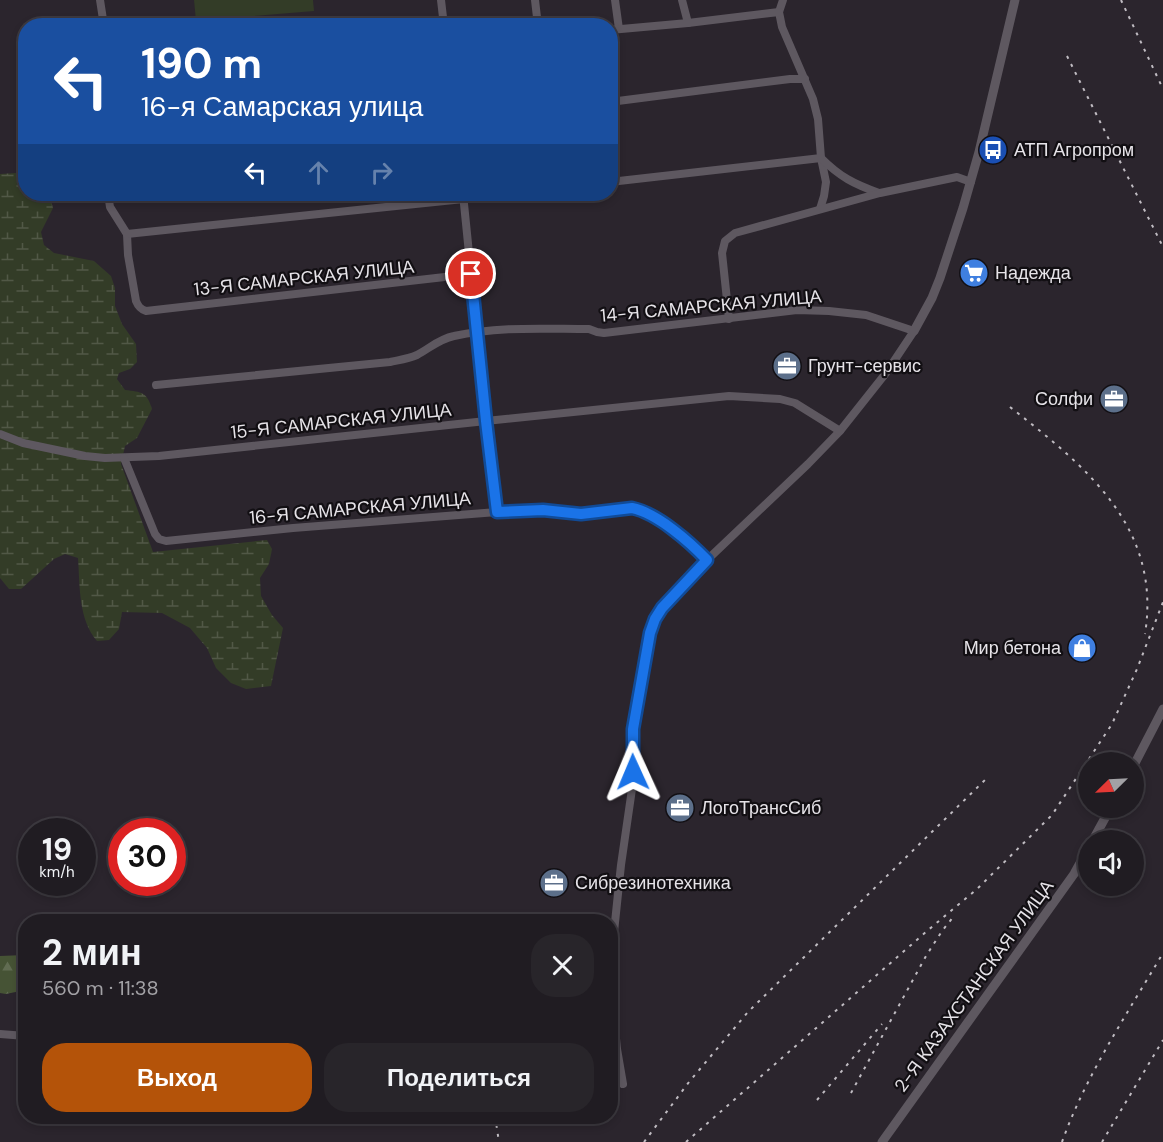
<!DOCTYPE html>
<html lang="ru">
<meta charset="utf-8">
<style>
:root{--surface:#201c22;--page:#28252a;--text:#f1f3f6;--muted:#a2a1a5;--line:#3d3a40;--accent:#b45309}
body{margin:0;font-family:"DM Sans",sans-serif;background:var(--page);color:var(--text);height:100vh;display:flex;flex-direction:column;font-size:22px;white-space:nowrap}
*{box-sizing:border-box;margin:0}
p{font-size:20px;color:var(--muted)}
.icon{flex:none;width:33px;height:33px;fill:none;stroke:currentColor;stroke-width:2;stroke-linecap:round;stroke-linejoin:round}
.map{position:relative;flex:1;overflow:hidden}
.side{position:absolute;left:18px;top:914px;width:600px;height:210px;display:flex;flex-direction:column;background:var(--surface);border-radius:24px;box-shadow:0 3px 9px #0003,0 0 0 2px var(--line)}
.side>*{flex:none}
.hud{position:absolute;left:18px;top:18px;width:600px;height:183px;border-radius:24px;box-shadow:0 3px 9px #0003,0 0 0 2px var(--line);background:#1a4fa0;color:#fff;overflow:hidden}
.needle{width:39px;rotate:246deg}
.tools{position:absolute;left:1078px;top:752px;display:grid;gap:12px}
.tools a{display:grid;place-items:center;width:66px;height:66px;border-radius:50%;background:var(--surface);box-shadow:0 3px 9px #0003,0 0 0 2px var(--line);font-size:30px}
.speed{position:absolute;left:18px;top:818px;display:flex;gap:12px;font-size:30px;font-weight:700;text-align:center}
.speed>*{display:grid;place-content:center;width:78px;height:78px;border-radius:50%;background:var(--surface);box-shadow:0 3px 9px #0003,0 0 0 2px var(--line);line-height:1}
.speed small{font-size:15px;font-weight:400}
.speed .limit{border:9px solid #d22;background:#fff;color:#111}
.pin{position:absolute;display:grid;place-items:center;width:51px;height:51px;color:#fff;margin:-26px;border:3px solid #fff;border-radius:50%;box-shadow:0 2px 6px #0007}
.me{position:absolute;width:66px;margin:-33px;rotate:359deg;stroke-linejoin:round;filter:drop-shadow(0 0 4px #0008)}
.turn{display:flex;align-items:center;gap:21px;height:126px;padding:0 24px;font-size:27px}
.turn .icon{width:78px;height:78px;stroke-width:2.5}
.turn b{display:block;font-size:42px;line-height:51px}
.lanes{display:flex;align-items:center;height:57px;padding:0 24px;background:#0003;justify-content:center;gap:30px;direction:ltr}
.lanes .off{opacity:.35}
.round{display:grid;place-items:center;flex:none;width:63px;height:63px;border-radius:24px;background:var(--page)}
.headline{display:flex;align-items:center;justify-content:space-between;height:102px;padding:0 24px}
h1{font-size:36px;font-weight:700;line-height:45px}
.button{display:flex;gap:12px;margin-top:auto;padding:12px 24px}
.button a{flex:1;height:69px;border-radius:24px;background:var(--accent);color:#fff;font-size:24px;font-weight:700;line-height:69px;text-align:center}
.button a+a{background:var(--page);color:var(--text)}
.map>svg:first-child{display:block}
.green{fill:#333c27}
.forest{fill:url(#forest-firs)}
.wetland{fill:url(#wetland-marsh)}
.lines{fill:none;stroke-linecap:round;stroke-linejoin:round}
.minor{stroke:#5e5860;stroke-width:8}
.tertiary{stroke:#5e5860;stroke-width:9}
.rail{stroke:#c0bcc2;stroke-width:2;stroke-dasharray:3 6;stroke-linecap:butt}
.route-casing{stroke:#114b97;stroke-width:15}
.route{stroke:#1a73e8;stroke-width:10}
.labels{text-anchor:middle;stroke-width:4.5;stroke-linejoin:round;paint-order:stroke}
.poi-label{font-size:18px;fill:#e6e3e8;stroke:#120f13;text-anchor:start}
.street-label{font-size:18px;fill:#e6e3e8;stroke:#120f13}
</style>
<div class="map">
<svg width="1163" height="1142" viewBox="0 0 1163 1142">
<defs>
<pattern id="forest-firs" width="22" height="20" patternUnits="userSpaceOnUse" patternTransform="scale(1.5)"><rect width="22" height="20" fill="#465335"/><path d="M5 1l3.5 6h-7zM16 11l3.5 6h-7z" fill="#616c52"/></pattern>
<pattern id="wetland-marsh" width="20" height="14" patternUnits="userSpaceOnUse" patternTransform="scale(1.5)"><rect width="20" height="14" fill="#333c27"/><path d="M1 5h8M5 5V1M11 12h8M15 12V8" fill="none" stroke="#515846"/></pattern>
</defs>
<rect width="100%" height="100%" fill="#2b252d"/>
<polygon class="green" points="194,0 313,0 314,11 196,21"/>
<polygon class="forest" points="25,955 25,990 6,994 0,993 0,956"/>
<path class="wetland" d="M16 173 25 175 26 194H49L53 208 41 232 44 245 54 253 94 261 111 276 115 288V306L122 324 136 344 137 362 130 369 119 373 117 379 125 390C142 392 147 392 152 409L137 438 125 446 121 464 153 552 267 540 272 549 269 564 260 578 261 596 272 615 283 628 271 686 246 689 231 683 216 668 207 648 190 628 162 613 122 612 119 629 109 640 97 641C78 619 80 585 78 558L65 554 54 559 21 589H9L0 578V174Z"/>
<g class="lines">
<g class="minor">
<polyline points="100,0 104,26"/>
<polyline points="441,0 444,26"/>
<polyline points="535,0 538,26"/>
<polyline points="615,0 619,29"/>
<polyline points="682,0 688,23"/>
<polyline points="783,0 779,12 782,27 813,99 818,119 821,158 826,182 824,196 820,209"/>
<polyline points="610,30 688,23 779,12"/>
<polyline points="610,102 790,79 805,79"/>
<path d="M610 182 821 158C840 177 854 184 879 193"/>
<path d="M108 194 110 207 127 234 128 255 136 301C138 306 140 309 146 311L471 274"/>
<polyline points="463,194 486,421 497,512"/>
<polyline points="127,234 511,194"/>
<polyline points="729,319 722,253 725,241 735,233 880,193 957,177 971,182"/>
<path d="M156 385 390 362C399 360 408 359 417 355 430 348 439 339 454 336 498 326 544 329 589 329L597 332 604 333 797 310 829 311 866 315 914 331 886 373 840 431 808 464 707 560 662 608 655 619 646 646 633 729 632 789 621 865 612 951 614 1018 617 1049 623 1084"/>
<polyline points="0,434 23,443 85,456 105,458 159,456 486,421 729,396 780,399 795,403 840,431"/>
<path d="M124 458 155 534 159 539 166 541 293 528 497 512 543 510 581 514 632 508C657 513 689 542 707 560"/>
<polyline points="0,1034 26,1036"/>
</g>
<g class="tertiary">
<polyline points="914,331 932,298 940,278 963,208 979,152 1015,0"/>
<polyline points="1134,765 1163,709"/>
<polyline points="1093,840 1111,807"/>
<polyline points="882,1142 1074,874 1089,847"/>
</g>
<g class="rail">
<polyline points="1121,0 1163,89"/>
<polyline points="1067,56 1163,247"/>
<path d="M1010 407C1085 466 1162 527 1145 634"/>
<polyline points="851,1093 926,956 942,931 954,916"/>
<polyline points="817,1100 882,1024"/>
<polyline points="495,1116 499,1142"/>
<polyline points="644,1142 689,1082 748,1012 988,777"/>
<polyline points="686,1142 927,931 977,889 1052,815 1112,724 1137,669 1163,602"/>
<path d="M1062 1142C1086 1075 1127 1014 1163 953"/>
<polyline points="1102,1142 1163,1040"/>
</g>
</g>
<g class="lines">
<g class="route-casing">
<path id="route" d="M471 274 486 421 497 512 543 510 581 514 632 508C657 513 690 542 707 560L662 608 655 619 650 633 633 729V772"/>
</g>
<use href="#route" class="route"/>
</g>
<defs>
<g id="bus-disc" transform="scale(1.5)"><circle r="9.5" fill="#1a4fb4" stroke="#120f13"/><path d="M-5-6H5V4H4V6H2V4H-2V6H-4V4H-5ZM-3.5-4V0h7V-4ZM-3.5 1.2v1.5H-2V1.2ZM2 1.2v1.5H3.5V1.2Z" fill="#fff"/></g>
<g id="supermarket-disc" transform="scale(1.5)"><circle r="9.5" fill="#3f7fe0" stroke="#120f13"/><path d="M-6-5.5h2.5l.6 2H6L4.5 2H-2.5L-4.4-4H-6ZM-1.5 3.2a1.3 1.3 0 1 0 .1 0ZM3 3.2a1.3 1.3 0 1 0 .1 0Z" fill="#fff"/></g>
<g id="office-disc" transform="scale(1.5)"><circle r="9.5" fill="#5c6f8a" stroke="#120f13"/><path d="M-6-3h4V-5.5h4V-3h4V5H-6ZM-1-4.5V-3h2v-1.5ZM-6 0V1H6V0Z" fill="#fff"/></g>
<g id="shop-disc" transform="scale(1.5)"><circle r="9.5" fill="#3f7fe0" stroke="#120f13"/><path d="M-5-2.5h2.3a2.7 3.5 0 0 1 5.4 0H5L5.5 6h-11ZM-1.5-2.5h3a1.5 2.3 0 0 0-3 0Z" fill="#fff"/></g>
</defs>
<g fill-rule="evenodd">
<use href="#bus-disc" x="993" y="150"/>
<use href="#supermarket-disc" x="974" y="273"/>
<use href="#office-disc" x="787" y="366"/>
<use href="#office-disc" x="1114" y="399"/>
<use href="#shop-disc" x="1082" y="648"/>
<use href="#office-disc" x="680" y="808"/>
<use href="#office-disc" x="554" y="883"/>
</g>
<g class="labels">
<g class="poi-label">
<text x="1014" y="156">АТП Агропром</text>
<text x="995" y="279">Надежда</text>
<text x="808" y="372">Грунт-сервис</text>
<text x="1093" y="405" text-anchor="end">Солфи</text>
<text x="1061" y="654" text-anchor="end">Мир бетона</text>
<text x="701" y="814">ЛогоТрансСиб</text>
<text x="575" y="889">Сибрезинотехника</text>
</g>
<g class="street-label">
<text transform="translate(304 278) rotate(-6)" y="6">13-Я САМАРСКАЯ УЛИЦА</text>
<text transform="translate(711 306) rotate(-5)" y="6">14-Я САМАРСКАЯ УЛИЦА</text>
<text transform="translate(341 421) rotate(-6)" y="6">15-Я САМАРСКАЯ УЛИЦА</text>
<text transform="translate(360 508) rotate(-5)" y="6">16-Я САМАРСКАЯ УЛИЦА</text>
<text transform="translate(974 986) rotate(-54)" y="6">2-Я КАЗАХСТАНСКАЯ УЛИЦА</text>
</g>
</g>
</svg>
<div class="tools">
<a><svg class="needle" viewBox="-14 -14 28 28"><path d="M0-13l5 13h-10z" fill="#e53935"/><path d="M0 13l5-13h-10z" fill="#a2a1a5"/></svg></a>
<a><svg class="icon" aria-label="sound" viewBox="0 0 24 24"><path d="M4 9h4l5-4v14l-5-4H4zM17 9q2 3 0 6"/></svg></a>
</div>
<div class="speed"><div>19<small>km/h</small></div><div class="limit">30</div></div>
<div class="pin" style="left:471px;top:274px;background:#d93025"><svg class="icon" aria-label="arrive" viewBox="0 0 24 24"><path d="M6 21V4h12l-3 4 3 4H6"/></svg></div>
<svg class="me" style="left:633px;top:772px" viewBox="-20 -20 40 40"><path d="M0-17L14 15 0 8-14 15z" fill="#1a73e8" stroke="#fff" stroke-width="4"/></svg>
<div class="hud">
<div class="turn"><svg class="icon" aria-label="left" viewBox="0 0 24 24"><path d="M17 20v-9H6M10 6l-5 5 5 5"/></svg><div><b>190 m</b>16-я Самарская улица</div></div>
<div class="lanes"><svg class="icon" aria-label="left" viewBox="0 0 24 24"><path d="M17 20v-9H6M10 6l-5 5 5 5"/></svg><svg class="icon off" aria-label="ahead" viewBox="0 0 24 24"><path d="M12 20V5M6 11l6-6 6 6"/></svg><svg class="icon off" aria-label="right" viewBox="0 0 24 24"><path d="M7 20v-9h11M14 6l5 5-5 5"/></svg></div>
</div>
<section class="side">
<div class="headline"><div><h1>2 мин</h1><p>560 m · 11:38</p></div><a class="round"><svg class="icon" aria-label="close" viewBox="0 0 24 24"><path d="M6 6l12 12M18 6L6 18"/></svg></a></div>
<div class="button"><a>Выход</a><a>Поделиться</a></div>
</section>
</div>
